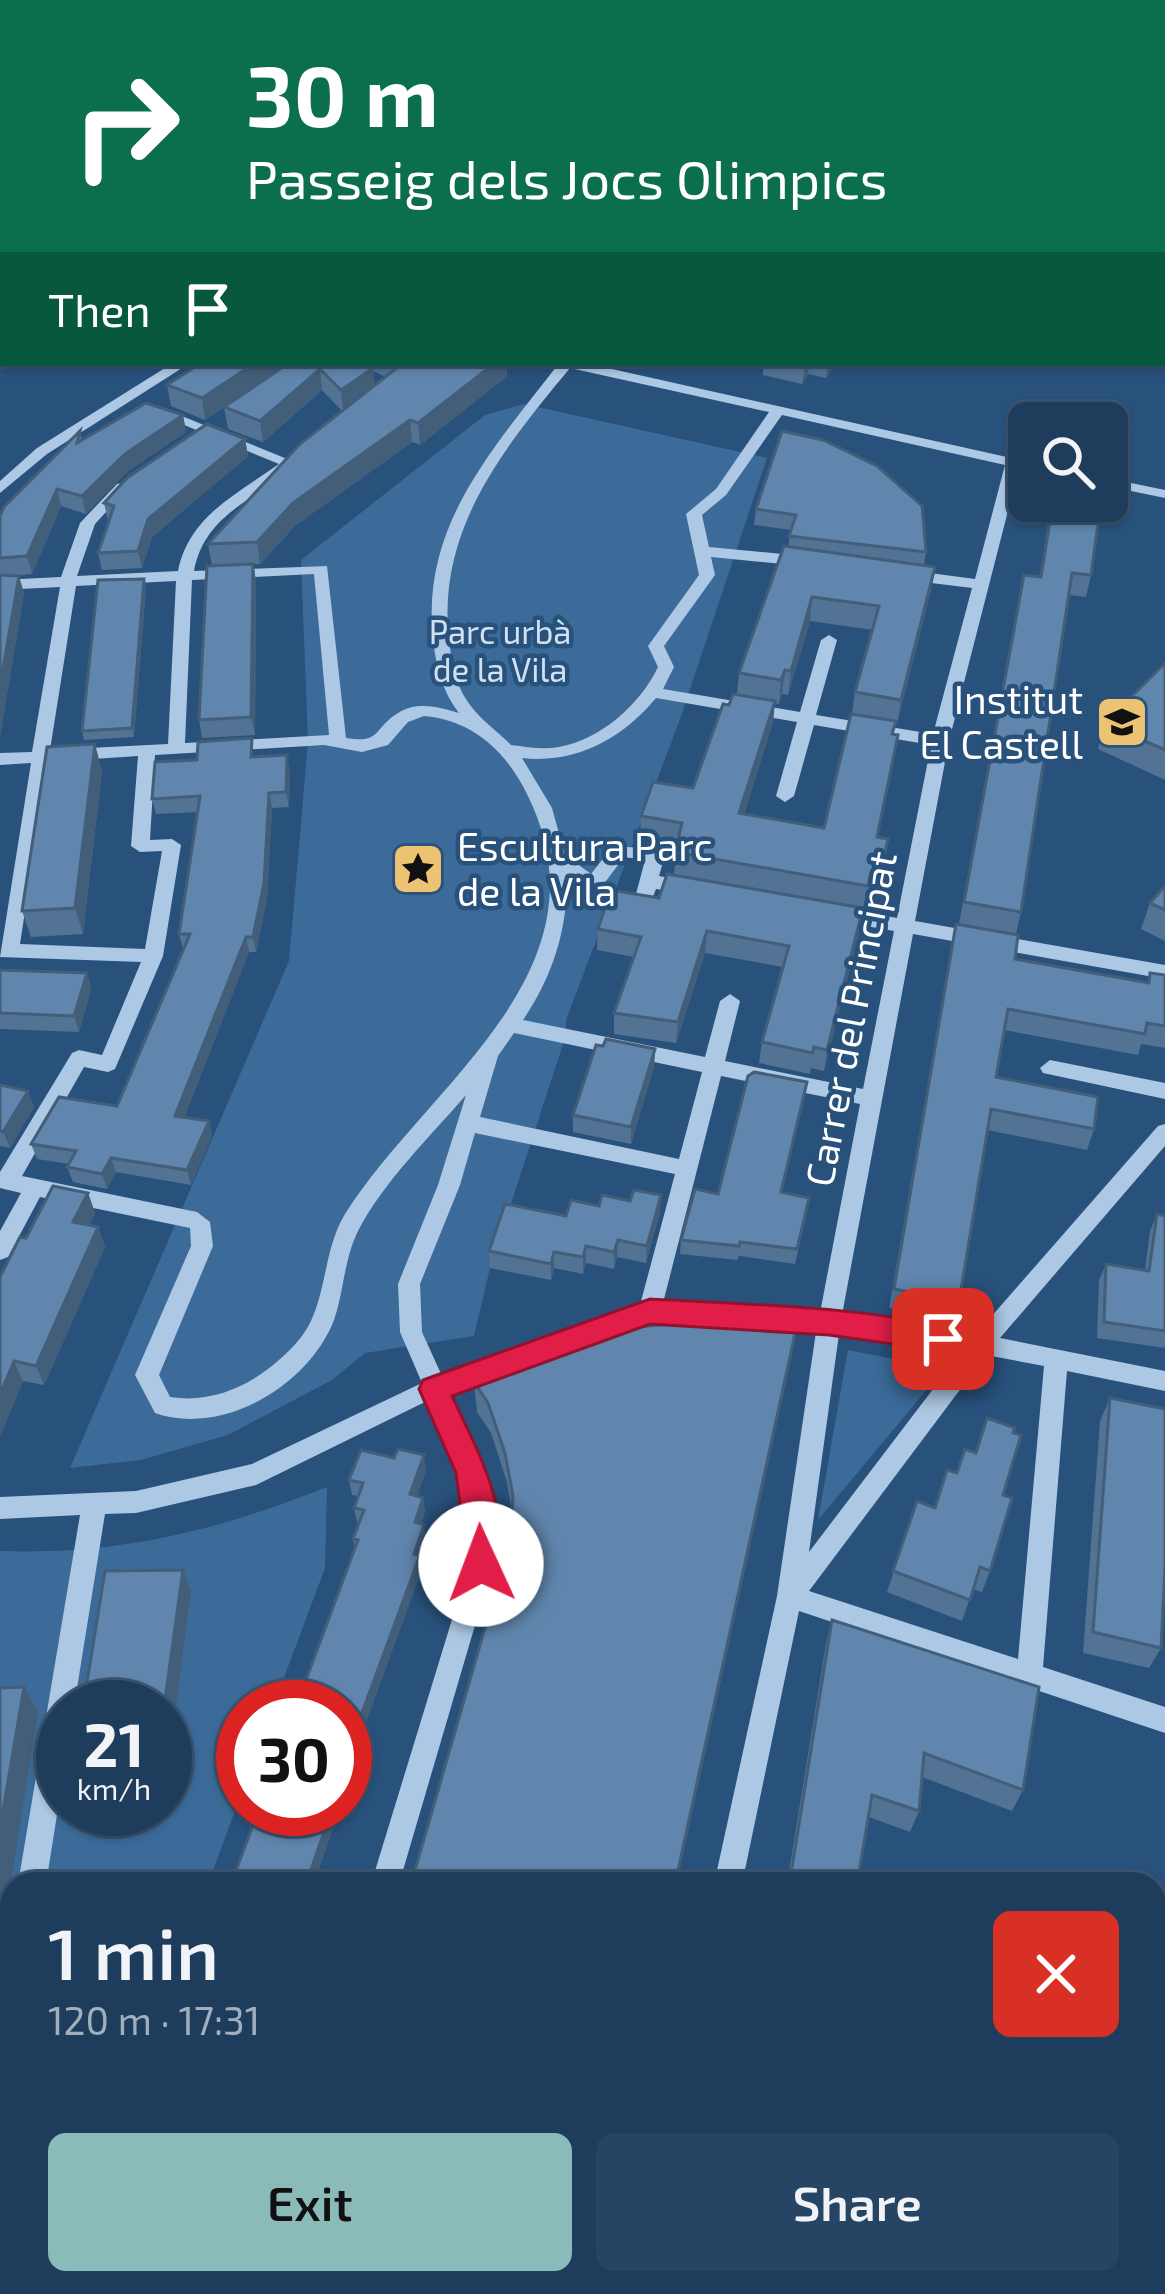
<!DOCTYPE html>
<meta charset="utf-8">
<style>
:root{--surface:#1e3d5d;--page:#264463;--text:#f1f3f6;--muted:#a1aebc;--line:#3c5672;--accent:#8bbbb9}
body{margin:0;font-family:"Exo 2",sans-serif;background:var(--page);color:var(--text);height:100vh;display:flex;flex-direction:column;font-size:45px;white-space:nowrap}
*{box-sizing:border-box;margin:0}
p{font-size:39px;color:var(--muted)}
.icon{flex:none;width:66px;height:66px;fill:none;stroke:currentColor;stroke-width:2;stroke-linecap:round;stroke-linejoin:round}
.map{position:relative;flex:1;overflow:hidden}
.side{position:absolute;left:0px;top:1872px;width:1167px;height:423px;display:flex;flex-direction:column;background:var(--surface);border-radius:36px 36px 0 0;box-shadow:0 3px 9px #0004,0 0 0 3px var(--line)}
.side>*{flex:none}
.top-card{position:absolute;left:0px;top:0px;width:1167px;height:366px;box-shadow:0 3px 9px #0004,0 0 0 3px var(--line);background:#0b6e4f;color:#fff;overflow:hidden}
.tools{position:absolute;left:1008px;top:402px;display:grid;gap:24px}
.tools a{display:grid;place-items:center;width:120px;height:120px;border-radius:18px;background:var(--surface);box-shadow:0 3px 9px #0004,0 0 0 3px var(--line);font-size:60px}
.speed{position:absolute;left:36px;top:1680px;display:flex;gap:24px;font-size:60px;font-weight:700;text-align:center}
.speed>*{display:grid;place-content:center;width:156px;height:156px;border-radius:50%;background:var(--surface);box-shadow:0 3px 9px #0004,0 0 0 3px var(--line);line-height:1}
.speed small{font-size:30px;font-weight:400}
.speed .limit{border:18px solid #d22;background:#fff;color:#111}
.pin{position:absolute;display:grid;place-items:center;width:102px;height:102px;color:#fff;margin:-51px;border-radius:24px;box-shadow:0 6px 18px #0006}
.me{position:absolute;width:132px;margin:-66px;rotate:358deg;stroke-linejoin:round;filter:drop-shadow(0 0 9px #0008)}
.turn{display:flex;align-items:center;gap:42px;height:252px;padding:0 48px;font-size:54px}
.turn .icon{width:156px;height:156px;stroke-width:2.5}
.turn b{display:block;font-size:84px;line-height:102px}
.then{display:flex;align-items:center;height:114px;padding:0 48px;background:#0003;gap:24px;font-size:45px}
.round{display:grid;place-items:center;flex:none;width:126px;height:126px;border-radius:18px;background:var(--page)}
.overview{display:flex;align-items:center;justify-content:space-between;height:204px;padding:0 48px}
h1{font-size:72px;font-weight:600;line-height:90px}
.primary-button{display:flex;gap:24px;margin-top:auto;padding:24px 48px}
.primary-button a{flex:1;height:138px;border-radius:18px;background:var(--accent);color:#111;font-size:48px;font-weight:600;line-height:138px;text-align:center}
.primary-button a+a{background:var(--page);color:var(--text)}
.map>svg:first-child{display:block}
.green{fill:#3c6b99;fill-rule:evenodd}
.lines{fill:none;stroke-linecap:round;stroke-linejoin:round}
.minor{fill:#adc8e4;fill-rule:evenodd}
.wall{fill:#537395;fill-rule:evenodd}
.shaded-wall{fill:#435e79}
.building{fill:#6086ad;stroke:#435e79;stroke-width:3}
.route{fill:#e11d48;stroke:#92132f;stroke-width:3}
.labels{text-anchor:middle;stroke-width:9;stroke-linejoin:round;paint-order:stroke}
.far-park-label{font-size:33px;fill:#cfe1f3;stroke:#28517c}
.poi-label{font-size:39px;fill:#fff;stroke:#28517c;text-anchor:end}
.street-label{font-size:39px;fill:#fff;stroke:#28517c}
</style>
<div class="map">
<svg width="1165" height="2294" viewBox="0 0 1165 2294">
<rect width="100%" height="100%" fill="#28517c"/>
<g class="green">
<polygon points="524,404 767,458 679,722 566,1020 566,1035 490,1268 474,1336 365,1353 332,1380 228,1435 141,1460 70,1468 289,961 308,742 301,560 485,415"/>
<polygon points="848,1350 944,1369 818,1520"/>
<path d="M327 1487 325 1568 273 1707H243V1789L208 1884H12V2283H59L55 2294H0V1551C118 1555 217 1531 327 1487ZM63 1707H165V1809H63Z"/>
</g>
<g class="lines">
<g class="minor">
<polygon points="1164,219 1165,220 1165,228 1164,227"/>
<polygon points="173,363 190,363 47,454 0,493 0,481 37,448"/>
<path d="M559 363H585L1029 462V470L1019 468 949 741 915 921 1165 965V979L913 934 842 1315 976 1334 1158 1126 1165 1124V1146L1000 1338 1165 1371V1391L1067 1371 1043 1667 1165 1707V1733L799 1611 742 1884H714L777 1596 816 1332 650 1320 449 1393 484 1473 492 1513 493 1564 399 1884H371L469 1564 468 1513 460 1473 429 1400 256 1485 136 1513 105 1514 74 1707H63V1777L46 1884H18L80 1515 0 1519V1497L136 1491 252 1464 422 1383 400 1332 398 1284 438 1185 466 1095C429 1138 384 1181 358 1231 344 1259 344 1291 334 1320 309 1385 223 1437 155 1413L135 1375 191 1246 190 1228 40 1197 8 1257 0 1260V1231L21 1193 0 1188V1172L72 1053 79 1050 102 1055 141 962 0 957 31 763 0 765V753L32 752 60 587 0 590V580L61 577 80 523 117 484 122 483 129 487 95 524 77 576 178 571C189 516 237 494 279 464L155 413 167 410 297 463C259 499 205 512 194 571L327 566 346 738C382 744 373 728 398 713 417 701 439 707 459 713 439 687 434 656 432 625 426 518 499 442 559 363ZM570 368 769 412 716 489 686 514 699 575 648 646 658 667C641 703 601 740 559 747 543 750 527 747 511 745 496 730 477 717 466 699 453 679 450 651 448 628 441 524 507 444 570 368ZM782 415 1005 465 975 579 907 570 899 575 907 580 972 588 933 734 816 715 837 640 829 635 821 640 800 712 663 689 674 667 664 646 715 575 711 557 804 566 812 561 804 556 709 547 702 515 726 495ZM314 574 329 735 185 743 192 580ZM176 581 168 744 50 750 76 586ZM656 698 797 722 776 796 785 802 794 796 814 725 931 745 897 918 833 906 824 913 833 920 894 931 863 1089 725 1061 740 1001 730 994 720 1001 705 1057 523 1020C553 976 568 928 567 875L586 889H600L624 857 645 860 636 894 638 899H652L656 889 690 894 699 888 697 883 659 876 665 855 656 849 613 846 591 874 565 855 552 808 522 758C576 764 622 739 656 698ZM424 716C472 720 506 751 527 794 615 971 427 1084 345 1214 321 1253 328 1307 298 1341 265 1378 221 1405 170 1397L159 1375 213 1246 210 1222 197 1212 22 1176 84 1067 108 1072 115 1069 163 956 181 845 172 839 150 840 155 755 324 745 362 752 388 745 408 722ZM138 756 131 846 140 852 162 851 145 949 20 944 48 762ZM514 1033 702 1072 679 1159 480 1117 498 1056ZM721 1076 860 1104 820 1313 663 1303ZM475 1133 675 1174 640 1305 442 1376 422 1332 420 1284 460 1185ZM839 1334 962 1351 809 1552ZM986 1355 1044 1366 1018 1659 809 1591Z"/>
<polygon points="1107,478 1165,490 1165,498 1107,486"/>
<polygon points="1050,1060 1165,1083 1165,1099 1043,1073 1040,1068"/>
<polygon points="12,1996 12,2112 0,2104 0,2004"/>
<polygon points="12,2190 12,2243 0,2250 0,2197"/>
<polygon points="246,2283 278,2283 275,2294 243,2294"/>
<polygon points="625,2283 657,2283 654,2294 622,2294"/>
<polygon points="711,2283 769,2283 774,2294 716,2294"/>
<rect x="1028" y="2283" width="32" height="11"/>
</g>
</g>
<g class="wall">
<path d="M201 363H506L507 376 420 445 412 442 296 525 260 564H253L256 581 255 735 202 738 199 720 212 566 208 544 342 411 322 390 263 442 228 429 224 407 205 420 171 406 167 385ZM373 371 386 377 374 386Z"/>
<polygon points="741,363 836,363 826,378 808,374 802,384 763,375 763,368"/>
<polygon points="183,415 186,432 128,471 86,514 61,506 32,574 13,576 24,593 0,736 0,516 80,431 82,440"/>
<path d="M782 431 926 552 924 565 931 591 897 724 895 723 893 734 898 735 878 837 884 860 876 897 868 896 865 908 674 874 677 844 640 837 641 816 693 788 729 705 737 694 739 673 788 547 791 530 754 525 756 509ZM810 621 873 630 855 692 852 714 824 828 744 814 773 722 775 703 779 704 782 694 788 695Z"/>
<polygon points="245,439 248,456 152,537 142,568 102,570 98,553 108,521 104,503"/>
<polygon points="1038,501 1101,501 1091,575 1086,597 1069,595 1021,912 1016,934 959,924 1019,597 1040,577 1048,524 1034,521"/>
<polygon points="146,588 134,737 84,740 82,731"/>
<polygon points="1165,663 1165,780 1098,749 1105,723"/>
<polygon points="254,757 290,770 289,807 272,808 267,898 256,952 249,952 184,1118 209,1121 212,1136 191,1185 116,1172 107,1189 73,1182 67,1167 69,1164 37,1159 31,1144 117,1106 183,949 179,934 198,812 156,814 152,799"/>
<polygon points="102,771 83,934 31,937 22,911"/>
<polygon points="1165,886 1165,941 1141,929 1150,903"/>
<polygon points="659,898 863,908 860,929 824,1071 811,1068 810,1074 759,1063 762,1042 783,967 705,953 676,1043 614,1034 614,1013 634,957 597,950 598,929"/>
<polygon points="956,924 1015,959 1147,982 1150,973 1165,975 1165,1048 1141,1044 1138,1055 1004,1030 996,1077 1094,1129 1087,1150 987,1130 959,1302 954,1322 889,1308"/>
<polygon points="0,970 87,973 91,989 79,1032 0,1029"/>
<polygon points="655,1049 654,1067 631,1144 573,1132 573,1115"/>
<polygon points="807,1082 782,1193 807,1213 795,1264 739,1256 737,1260 680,1254 681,1240"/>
<polygon points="0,1085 28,1091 34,1107 10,1148 0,1146"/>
<polygon points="88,1193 95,1213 89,1225 98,1227 105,1247 44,1385 23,1381 0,1436 0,1277 26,1238"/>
<polygon points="599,1206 660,1212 646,1263 617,1257 614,1269 586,1263 583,1274 554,1268 551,1280 490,1268 489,1251 566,1216"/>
<polygon points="1157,1214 1165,1216 1165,1348 1097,1338 1099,1280 1106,1264 1145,1270 1150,1231"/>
<polygon points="796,1329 791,1360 511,1538 512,1512 507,1482 491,1433 477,1412 474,1382"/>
<polygon points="1110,1398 1161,1648 1149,1668 1083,1653 1100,1421"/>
<polygon points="426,1470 417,1496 423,1498 425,1512 421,1524 426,1539 420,1557 422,1569 347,1774 349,1782 345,1794 345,1707 355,1549 353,1539 359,1523 357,1522 354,1508 358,1496 352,1495 349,1480"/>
<polygon points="1003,1495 990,1571 982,1592 973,1589 962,1621 887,1592 917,1501 935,1508"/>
<polygon points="832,1620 1023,1790 1012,1811 922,1777 919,1811 910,1832 869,1817 857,1884 787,1884 826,1643"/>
<polygon points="79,1809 162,1809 80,1811"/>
<polygon points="800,2283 922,2283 921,2294 838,2294"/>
<polygon points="969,2283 1037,2283 1036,2289 1030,2294 1012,2294"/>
</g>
<g class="shaded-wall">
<polygon points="255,363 291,363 205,420 202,398"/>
<polygon points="495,363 506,363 507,376 420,445 418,423"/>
<polygon points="806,363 809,363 808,374 802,384"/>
<polygon points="828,363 836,363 826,378"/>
<polygon points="373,368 375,389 343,412 341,390"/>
<polygon points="320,369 322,390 263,442 260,421"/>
<polygon points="183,415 186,432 128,471 86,514 82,496 125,454"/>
<polygon points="410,420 412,442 296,525 260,564 257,542 293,503"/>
<polygon points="245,439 248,456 152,537 142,568 138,551 148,519"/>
<polygon points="57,489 61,506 32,574 27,556"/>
<polygon points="253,564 256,581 255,735 251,717"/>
<polygon points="935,567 931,591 897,724 901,700"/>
<polygon points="19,576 24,593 0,736 0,686"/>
<polygon points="144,579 146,588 134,737 132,728"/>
<polygon points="812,597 810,621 788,695 791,671"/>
<polygon points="785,670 782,694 779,704 781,680"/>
<polygon points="775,701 773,722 737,835 739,813"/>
<polygon points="95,744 102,771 83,934 75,908"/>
<polygon points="287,755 290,770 289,807 286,792"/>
<polygon points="269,793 272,808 267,898 256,952 253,937"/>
<polygon points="863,908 860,929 824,1071 827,1050"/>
<polygon points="707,931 705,953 676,1043 678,1022"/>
<polygon points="246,937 249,952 179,1131 175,1116"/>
<polygon points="87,973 91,989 79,1032 74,1016"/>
<polygon points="655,1049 654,1067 631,1144 631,1127"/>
<polygon points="28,1091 34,1107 10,1148 3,1132"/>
<polygon points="209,1121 212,1136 191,1185 187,1170"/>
<polygon points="111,1158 116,1172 107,1189 102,1174"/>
<polygon points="88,1193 95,1213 80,1242 73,1222"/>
<polygon points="661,1195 660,1212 646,1263 647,1246"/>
<polygon points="98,1227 105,1247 44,1385 36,1366"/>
<polygon points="618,1240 617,1257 614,1269 614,1252"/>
<polygon points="586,1246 586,1263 583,1274 583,1257"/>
<polygon points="554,1252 554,1268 551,1280 551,1264"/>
<polygon points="796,1329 791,1360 677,1883 675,1884"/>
<polygon points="14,1361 23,1381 0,1436 0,1395"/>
<polygon points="424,1455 426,1470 412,1509 410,1494"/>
<polygon points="423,1498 425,1512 417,1537 415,1522"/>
<polygon points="424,1525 426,1539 420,1557 422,1569 347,1774 349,1782 345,1794 345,1759"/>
<polygon points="183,1570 191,1591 165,1788 165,1707"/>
<polygon points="24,1687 38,1712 0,1950 0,1828"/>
<polygon points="332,1809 340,1809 314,1884 306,1884"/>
<polygon points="182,2283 191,2283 187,2294 178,2294"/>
</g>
<g class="building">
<polygon points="201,363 255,363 202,398 167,385"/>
<polygon points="289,363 361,363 373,368 341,390 320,369 260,421 224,407"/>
<polygon points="403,363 495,363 418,423 410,420 293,503 257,542 208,544 300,444"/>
<polygon points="146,403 183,415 125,454 82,496 57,489 27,556 0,558 0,516 4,507 80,431 77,443"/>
<polygon points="207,424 245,439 148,519 138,551 98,553 114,506 104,503 127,478"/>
<polygon points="782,431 823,440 877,466 922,506 926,552 789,536 796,515 756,509"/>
<polygon points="1048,501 1101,501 1091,575 1072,573 1021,912 964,902 1024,575 1041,577 1053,502"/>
<polygon points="784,546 935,567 901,700 855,692 879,606 812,597 791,671 785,670 781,680 739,673"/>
<polygon points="253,564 251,717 199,720 207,566"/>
<polygon points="0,575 19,576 0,686"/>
<polygon points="144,579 132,728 82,731 98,580"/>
<polygon points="1165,663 1165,750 1105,723"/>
<polygon points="733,694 775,701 739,813 824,828 851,714 896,721 892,734 898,735 877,837 888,839 880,876 871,874 868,886 675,852 682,823 641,816 653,782 693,788 723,704 729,705"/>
<polygon points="252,738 251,757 287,755 286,792 269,793 264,883 253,937 246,937 175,1116 209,1121 187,1170 111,1158 102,1174 67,1167 76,1151 31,1144 59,1097 117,1106 190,934 179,934 200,796 152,799 155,762 197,760 198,742"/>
<polygon points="95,744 75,908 22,911 47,747"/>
<polygon points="667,874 863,908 827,1050 814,1047 813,1053 762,1042 789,946 707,931 678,1022 614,1013 641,937 598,929 611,890 659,898"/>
<polygon points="1165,886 1165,910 1150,903"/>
<polygon points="956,924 1018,935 1015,959 1149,983 1150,973 1165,975 1165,1026 1147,1023 1145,1034 1008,1009 996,1077 1098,1097 1094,1129 991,1109 959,1302 894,1289"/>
<polygon points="0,970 87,973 74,1016 0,1013"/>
<polygon points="606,1039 655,1049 631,1127 573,1115 596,1045 603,1046"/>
<polygon points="754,1072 807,1082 781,1192 809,1198 797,1249 740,1242 739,1246 681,1240 695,1189 718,1194 748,1076"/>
<polygon points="0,1085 28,1091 3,1132 0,1131"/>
<polygon points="53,1186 88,1193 73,1222 98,1227 36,1366 14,1361 0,1395 0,1277 20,1237 26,1238"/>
<polygon points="634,1190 661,1195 647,1246 618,1240 614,1252 586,1246 583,1257 554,1252 551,1264 489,1251 505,1204 566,1216 571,1200 599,1206 602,1195 630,1201"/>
<polygon points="1157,1214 1165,1216 1165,1331 1104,1322 1106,1264 1149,1271"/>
<polygon points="725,1320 796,1329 675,1884 411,1884 511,1538 513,1496 505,1453 488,1403 474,1382 635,1327"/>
<polygon points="1110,1398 1165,1409 1165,1568 1161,1648 1093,1632"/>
<polygon points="987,1418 1015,1428 1013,1433 1021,1435 1003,1495 1012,1498 990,1571 980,1567 970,1600 893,1571 917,1501 935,1508 947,1470 957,1473 965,1449 976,1453"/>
<polygon points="398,1449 424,1455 410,1494 423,1498 415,1522 424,1525 414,1554 420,1555 345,1759 345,1707 296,1707 358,1540 353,1539 364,1510 354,1508 363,1483 349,1480 361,1450 394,1458"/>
<polygon points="183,1570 164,1707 83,1707 105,1571"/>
<polygon points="832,1620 1039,1687 1023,1790 924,1753 919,1811 872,1795 857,1884 804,1884 790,1880"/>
<polygon points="24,1687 0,1828 0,1688"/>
<polygon points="259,1809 332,1809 306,1884 231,1884"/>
<polygon points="96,2283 182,2283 178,2294 92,2294"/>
<polygon points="295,2283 574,2283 589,2288 587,2294 292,2294"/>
<polygon points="836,2283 922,2283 921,2294 875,2294"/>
<polygon points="1012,2283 1037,2283 1036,2289"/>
</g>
<path class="route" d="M650 1299C694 1302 943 1308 958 1339L943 1351 829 1335 650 1324 452 1396C475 1446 517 1518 492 1574L481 1579 469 1574 456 1473 419 1389 423 1380Z"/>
<defs>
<g id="school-square" transform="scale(2.7)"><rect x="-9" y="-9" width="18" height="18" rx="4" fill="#ebc373" stroke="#28517c"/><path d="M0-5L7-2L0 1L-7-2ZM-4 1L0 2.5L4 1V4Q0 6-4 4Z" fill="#111"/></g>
<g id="sight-square" transform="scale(2.7)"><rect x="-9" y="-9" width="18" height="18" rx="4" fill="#ebc373" stroke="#28517c"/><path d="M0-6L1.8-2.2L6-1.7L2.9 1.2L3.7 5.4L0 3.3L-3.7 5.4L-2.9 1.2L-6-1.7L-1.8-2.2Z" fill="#111"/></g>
</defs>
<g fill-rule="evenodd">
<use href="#school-square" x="1122" y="722"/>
<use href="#sight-square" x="418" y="869"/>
</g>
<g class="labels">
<g class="far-park-label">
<text x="500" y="644">Parc urbà<tspan x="500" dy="38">de la Vila</tspan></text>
</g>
<g class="poi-label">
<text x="1083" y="714">Institut<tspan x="1083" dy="45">El Castell</tspan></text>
<text x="457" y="861" text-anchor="start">Escultura Parc<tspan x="457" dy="45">de la Vila</tspan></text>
</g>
<g class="street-label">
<text transform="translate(851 1019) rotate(-79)" y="14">Carrer del Principat</text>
</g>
</g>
</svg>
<div class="tools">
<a><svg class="icon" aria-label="search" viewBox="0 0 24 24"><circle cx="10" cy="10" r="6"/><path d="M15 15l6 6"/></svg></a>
</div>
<div class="speed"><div>21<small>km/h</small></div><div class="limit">30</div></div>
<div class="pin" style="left:943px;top:1339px;background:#d93025"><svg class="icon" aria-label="arrive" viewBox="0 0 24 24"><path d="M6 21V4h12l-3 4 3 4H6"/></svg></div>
<svg class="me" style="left:481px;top:1564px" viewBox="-20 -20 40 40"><circle r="19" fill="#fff"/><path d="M0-13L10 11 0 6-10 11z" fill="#e11d48"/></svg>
<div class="top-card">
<div class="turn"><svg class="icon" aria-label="right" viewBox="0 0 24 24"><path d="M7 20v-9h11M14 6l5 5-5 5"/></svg><div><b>30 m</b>Passeig dels Jocs Olimpics</div></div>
<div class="then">Then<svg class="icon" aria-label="arrive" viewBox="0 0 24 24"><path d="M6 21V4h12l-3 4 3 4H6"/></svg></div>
</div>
<section class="side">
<div class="overview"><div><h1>1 min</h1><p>120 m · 17:31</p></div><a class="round" style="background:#d93025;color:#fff"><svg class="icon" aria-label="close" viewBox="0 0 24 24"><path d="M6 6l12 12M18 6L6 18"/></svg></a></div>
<div class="primary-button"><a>Exit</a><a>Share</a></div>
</section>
</div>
